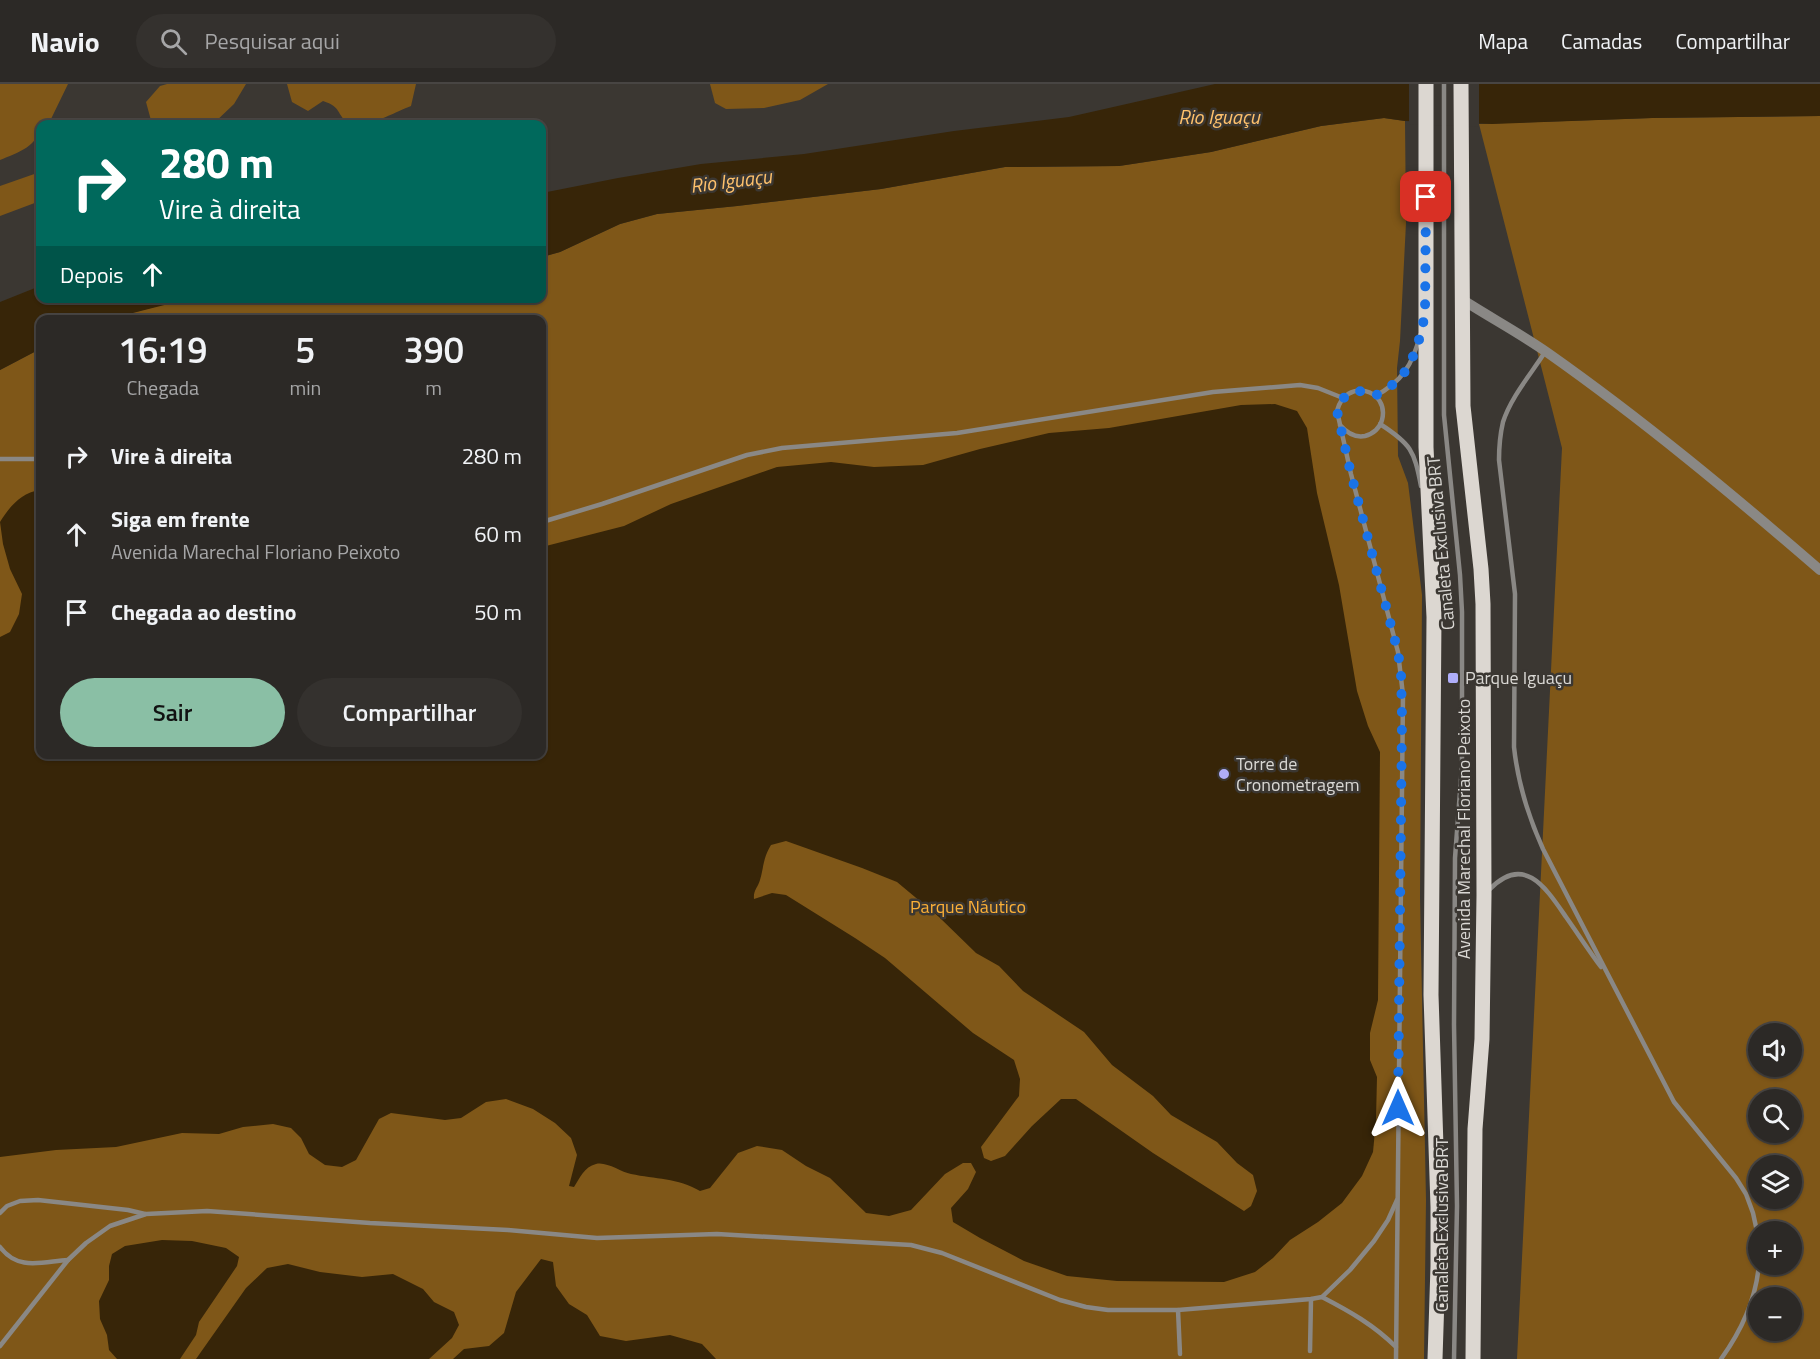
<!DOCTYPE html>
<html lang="pt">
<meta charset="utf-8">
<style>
:root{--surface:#2c2926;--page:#34312e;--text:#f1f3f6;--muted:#a6a6a7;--line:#484543;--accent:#8abfa5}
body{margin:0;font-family:"Titillium Web",sans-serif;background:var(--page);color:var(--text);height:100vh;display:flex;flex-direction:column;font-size:22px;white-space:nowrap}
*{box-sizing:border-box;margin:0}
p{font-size:20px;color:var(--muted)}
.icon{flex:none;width:33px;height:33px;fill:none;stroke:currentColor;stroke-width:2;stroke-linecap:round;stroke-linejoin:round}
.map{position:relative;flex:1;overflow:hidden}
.sheet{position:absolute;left:36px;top:231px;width:510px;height:444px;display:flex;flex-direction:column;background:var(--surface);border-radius:12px;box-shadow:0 2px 4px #0004,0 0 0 2px var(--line)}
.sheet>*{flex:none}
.banner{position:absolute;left:36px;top:36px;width:510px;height:183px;border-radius:12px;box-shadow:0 2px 4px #0004,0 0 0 2px var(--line);background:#00695c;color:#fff;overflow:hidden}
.tools{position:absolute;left:1748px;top:939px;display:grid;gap:12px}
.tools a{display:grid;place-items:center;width:54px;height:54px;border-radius:50%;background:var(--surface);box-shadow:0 2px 4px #0004,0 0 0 2px var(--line);font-size:30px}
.pin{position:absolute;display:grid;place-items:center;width:51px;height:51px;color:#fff;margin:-26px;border-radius:12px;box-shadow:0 3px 9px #0006}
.me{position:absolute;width:66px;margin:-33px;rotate:0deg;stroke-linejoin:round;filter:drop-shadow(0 0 4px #0008)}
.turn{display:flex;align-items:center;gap:21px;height:126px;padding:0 24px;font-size:27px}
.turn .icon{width:78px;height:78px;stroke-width:2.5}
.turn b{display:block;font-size:42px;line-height:51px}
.then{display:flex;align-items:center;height:57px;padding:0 24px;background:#0003;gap:12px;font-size:22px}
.eta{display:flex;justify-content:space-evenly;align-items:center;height:102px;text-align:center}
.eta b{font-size:36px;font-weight:600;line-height:42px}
.action{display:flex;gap:12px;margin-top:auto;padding:12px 24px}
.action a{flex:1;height:69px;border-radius:36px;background:var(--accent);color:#111;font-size:24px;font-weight:600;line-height:69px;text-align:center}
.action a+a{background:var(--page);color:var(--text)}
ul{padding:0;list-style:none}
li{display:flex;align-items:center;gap:18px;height:78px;padding:0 24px}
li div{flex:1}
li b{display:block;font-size:22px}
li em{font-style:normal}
header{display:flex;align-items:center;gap:36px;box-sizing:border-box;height:84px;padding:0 30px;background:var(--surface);border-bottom:2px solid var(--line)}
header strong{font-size:28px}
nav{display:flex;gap:33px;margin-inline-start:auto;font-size:21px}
.search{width:420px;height:54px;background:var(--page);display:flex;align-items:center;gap:15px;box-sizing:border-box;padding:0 21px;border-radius:33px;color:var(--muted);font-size:22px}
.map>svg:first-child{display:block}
.green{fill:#7f5718;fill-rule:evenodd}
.water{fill:#372508;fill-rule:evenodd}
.pier{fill:#3b3732}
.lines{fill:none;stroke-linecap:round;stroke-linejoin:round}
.service{stroke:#8a8885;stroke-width:4.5}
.tertiary{stroke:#8a8885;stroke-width:10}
.primary{stroke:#dcd7d1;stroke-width:15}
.route{stroke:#1a73e8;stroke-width:10;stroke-dasharray:0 18}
.poi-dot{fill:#afaefa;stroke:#3b3732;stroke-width:2}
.labels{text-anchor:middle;stroke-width:5;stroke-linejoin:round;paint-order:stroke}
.street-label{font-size:18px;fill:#dad8d4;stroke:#3b3732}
.poi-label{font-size:18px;fill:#dad8d4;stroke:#3b3732;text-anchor:start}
.park-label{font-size:18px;fill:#fcb037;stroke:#3b3732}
.water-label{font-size:20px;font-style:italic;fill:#fec16c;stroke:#3b3732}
</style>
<header>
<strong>Navio</strong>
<div class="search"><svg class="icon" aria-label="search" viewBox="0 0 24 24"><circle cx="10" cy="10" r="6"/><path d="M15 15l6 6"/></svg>Pesquisar aqui</div>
<nav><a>Mapa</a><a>Camadas</a><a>Compartilhar</a></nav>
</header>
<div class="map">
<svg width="1820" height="1275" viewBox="0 0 1820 1275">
<rect width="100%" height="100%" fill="#3b3732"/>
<g class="green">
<path d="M0 0H68L51 35 47 40H40C40 62 17 69 0 76Z"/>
<polygon points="167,0 246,0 234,20 213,40 152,40 146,18 160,2"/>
<path d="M287 0H416L411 22C397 27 360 48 348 39 336 30 342 23 323 17L308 27 292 18Z"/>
<polygon points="710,0 828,0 800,16 764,24 726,25 715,19"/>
<path d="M1820 32V1275H1517L1562 364 1479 40 1652 34ZM1758 950H1791V982H1758ZM1758 1016H1791V1048H1758ZM1758 1082H1791V1114H1758ZM1758 1148H1791V1180H1758ZM1758 1214H1791V1246H1758Z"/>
<polygon points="1384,34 1405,37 1406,139 1400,257 1397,284 1398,372 1408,399 1422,511 1420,813 1426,1116 1424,1275 0,1275 0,286 40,265 40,670 542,670 542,236 109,235 188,214 542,214 542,173 560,168 620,140 657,130 737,122 881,105 1005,83 1119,82 1211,68 1321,42"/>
<polygon points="40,88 40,117 0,132 0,102"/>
</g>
<g class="water">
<polygon points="1215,0 1820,0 1820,32 1652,34 1492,40 1405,37 1384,34 1321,42 1211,68 1119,82 1005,83 881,105 737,122 657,130 620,140 560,168 542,173 542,109 618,94 701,80 804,70 954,47 1069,33"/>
<polygon points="40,202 40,214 188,215 109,235 40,236 40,265 0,286 0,218"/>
<path d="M1275 320 1297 327 1307 344 1317 409 1339 501 1357 607 1368 642 1380 668 1378 916 1370 949V976L1377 993 1376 1036 1373 1068 1362 1092 1342 1119 1318 1138 1290 1156 1273 1174 1255 1188 1224 1198 1117 1197 1067 1192 1024 1177 980 1154 953 1138 951 1124 968 1105 976 1088 971 1079H963L945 1090 911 1126 889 1132 866 1129 830 1094 806 1082 782 1066 757 1062 738 1069 710 1104 700 1107C678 1094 655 1095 631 1090 621 1088 606 1077 596 1080 584 1083 580 1094 574 1103L569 1102 577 1071 571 1054 555 1039 533 1025 506 1015 486 1018 461 1034 445 1036 391 1029 379 1035 356 1076 342 1083 325 1081 309 1070 301 1054 291 1044 273 1040 243 1043 219 1050 182 1049 116 1063 56 1066 0 1073V553L10 548 19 530 22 510 10 485 3 460 0 438C10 422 21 409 40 406V670H542V463L624 442 671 420 777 383 831 378 874 383 923 381 980 365 1049 349 1109 344 1241 321ZM786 757 862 784 897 798 939 833 976 869 999 882 1023 907 1084 948 1112 981 1153 1012 1171 1031 1217 1058 1237 1079 1253 1091 1257 1107 1251 1122 1244 1127 1153 1069 1076 1015H1061L1032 1042 1005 1072 991 1077 984 1074 981 1063 1019 1012 1020 995 1014 976 973 949 885 874 855 854 786 811 772 809 754 815C753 807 758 803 760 796 764 782 763 774 771 761Z"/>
<polygon points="162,1156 192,1157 226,1164 239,1173 237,1182 199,1238 196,1251 180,1275 117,1275 109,1266 107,1251 100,1235 99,1217 109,1196 109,1182 112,1170 125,1162"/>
<polygon points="541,1175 553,1178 556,1202 569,1220 587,1231 600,1252 626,1257 670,1251 702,1260 716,1275 453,1275 464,1265 489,1262 504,1249 516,1208"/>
<polygon points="288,1180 320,1188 362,1193 393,1190 423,1205 434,1218 454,1228 459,1241 452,1254 429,1275 196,1275 246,1204 267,1184"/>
</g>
<polygon class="pier" points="1409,0 1479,0 1479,43 1409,40"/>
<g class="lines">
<g class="service">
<polyline points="1444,0 1444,331 1460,491 1462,528 1462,681 1455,774 1454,941 1457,1122 1454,1275"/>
<path d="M1545 268C1531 290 1511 313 1503 338 1500 351 1499 363 1499 376L1515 510 1514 663C1518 700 1528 732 1543 765L1674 1018 1736 1094 1746 1110 1753 1129 1758 1152"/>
<path d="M1375 312C1402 298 1413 280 1420 251"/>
<path d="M1380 340C1411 360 1414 366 1421 402"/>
<path d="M1340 341C1347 349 1355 354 1365 352 1373 350 1380 344 1382 336 1390 305 1345 293 1337 327L1351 390 1398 568 1403 611 1396 1275"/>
<polyline points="0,375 40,375"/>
<polyline points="542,438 602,420 747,371 782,364 957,349 1213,308 1300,301 1318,304 1343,314"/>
<path d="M1489 806C1524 769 1546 804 1566 833 1578 850 1589 867 1601 883"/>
<polyline points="0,1129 7,1122 20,1117 38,1116 128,1126 145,1130"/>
<path d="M0 1163C18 1187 41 1178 68 1176"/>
<path d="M1322 1213C1349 1227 1374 1241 1396 1263"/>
<polyline points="1178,1226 1180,1270"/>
<polyline points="0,1262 68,1176 86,1159 110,1142 146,1130 207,1127 370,1139 508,1146 597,1154 717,1150 911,1161 942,1169 1060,1216 1086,1223 1108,1226 1178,1226 1311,1215 1322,1213 1350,1186 1374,1157 1388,1136 1397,1116"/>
<polyline points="1310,1267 1311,1215"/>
<path d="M1721 1275C1742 1246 1756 1216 1759 1180"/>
</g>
<path class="tertiary" d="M1463 216C1491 234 1521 250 1548 269 1643 336 1732 410 1820 486"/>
<g class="primary">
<polyline points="1426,0 1426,363 1434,533 1431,911 1438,1123 1438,1182 1435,1275"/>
<polyline points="1461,0 1463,322 1481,485 1483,520 1484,811 1482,955 1475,1045 1473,1275"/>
</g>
</g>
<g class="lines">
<path class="route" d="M1398 1024 1402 633 1401 589 1398 568 1351 390 1337 327C1342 308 1358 302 1375 312L1397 298 1407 285 1417 264 1425 231 1426 113"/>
</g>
<g class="poi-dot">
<rect x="1447" y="588" width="12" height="12" rx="3"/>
<circle cx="1224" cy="690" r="6"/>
</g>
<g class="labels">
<g class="street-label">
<text transform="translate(1441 459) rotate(-95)" y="6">Canaleta Exclusiva BRT</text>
<text transform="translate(1464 745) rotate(-90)" y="6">Avenida Marechal Floriano Peixoto</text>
<text transform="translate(1442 1141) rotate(-90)" y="6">Canaleta Exclusiva BRT</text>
</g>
<g class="poi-label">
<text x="1465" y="600">Parque Iguaçu</text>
<text x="1236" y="686">Torre de<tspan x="1236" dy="21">Cronometragem</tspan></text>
</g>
<g class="park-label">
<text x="968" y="829">Parque Náutico</text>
</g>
<g class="water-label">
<text x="1219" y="40">Rio Iguaçu</text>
<text transform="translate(731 97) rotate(-7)" y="7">Rio Iguaçu</text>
</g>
</g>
</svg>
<div class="tools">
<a><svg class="icon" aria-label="sound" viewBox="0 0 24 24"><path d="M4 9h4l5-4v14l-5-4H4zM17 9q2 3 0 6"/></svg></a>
<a><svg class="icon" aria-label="search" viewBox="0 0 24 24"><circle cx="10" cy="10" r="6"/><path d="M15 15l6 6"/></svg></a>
<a><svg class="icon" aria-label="layers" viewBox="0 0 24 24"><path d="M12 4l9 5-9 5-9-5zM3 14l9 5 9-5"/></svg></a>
<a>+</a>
<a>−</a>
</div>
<div class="pin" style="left:1426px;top:113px;background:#d93025"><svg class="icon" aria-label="arrive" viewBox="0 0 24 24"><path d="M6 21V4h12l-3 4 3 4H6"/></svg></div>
<svg class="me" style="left:1398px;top:1024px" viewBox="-20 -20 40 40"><path d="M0-17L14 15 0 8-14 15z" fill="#1a73e8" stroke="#fff" stroke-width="4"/></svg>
<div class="banner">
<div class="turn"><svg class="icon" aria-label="right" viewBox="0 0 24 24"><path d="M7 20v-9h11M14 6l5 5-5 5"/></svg><div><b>280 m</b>Vire à direita</div></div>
<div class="then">Depois<svg class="icon" aria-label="ahead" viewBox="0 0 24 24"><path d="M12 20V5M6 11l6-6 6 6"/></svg></div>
</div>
<section class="sheet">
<div class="eta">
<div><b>16:19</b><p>Chegada</p></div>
<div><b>5</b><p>min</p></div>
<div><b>390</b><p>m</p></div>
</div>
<ul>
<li><svg class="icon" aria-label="right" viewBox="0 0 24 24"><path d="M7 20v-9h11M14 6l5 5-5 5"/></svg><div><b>Vire à direita</b></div><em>280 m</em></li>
<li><svg class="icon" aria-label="ahead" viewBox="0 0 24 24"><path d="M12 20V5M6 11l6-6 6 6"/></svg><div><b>Siga em frente</b><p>Avenida Marechal Floriano Peixoto</p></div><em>60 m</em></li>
<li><svg class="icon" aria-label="arrive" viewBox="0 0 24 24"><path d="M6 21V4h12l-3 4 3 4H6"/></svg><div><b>Chegada ao destino</b></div><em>50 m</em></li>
</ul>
<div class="action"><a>Sair</a><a>Compartilhar</a></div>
</section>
</div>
